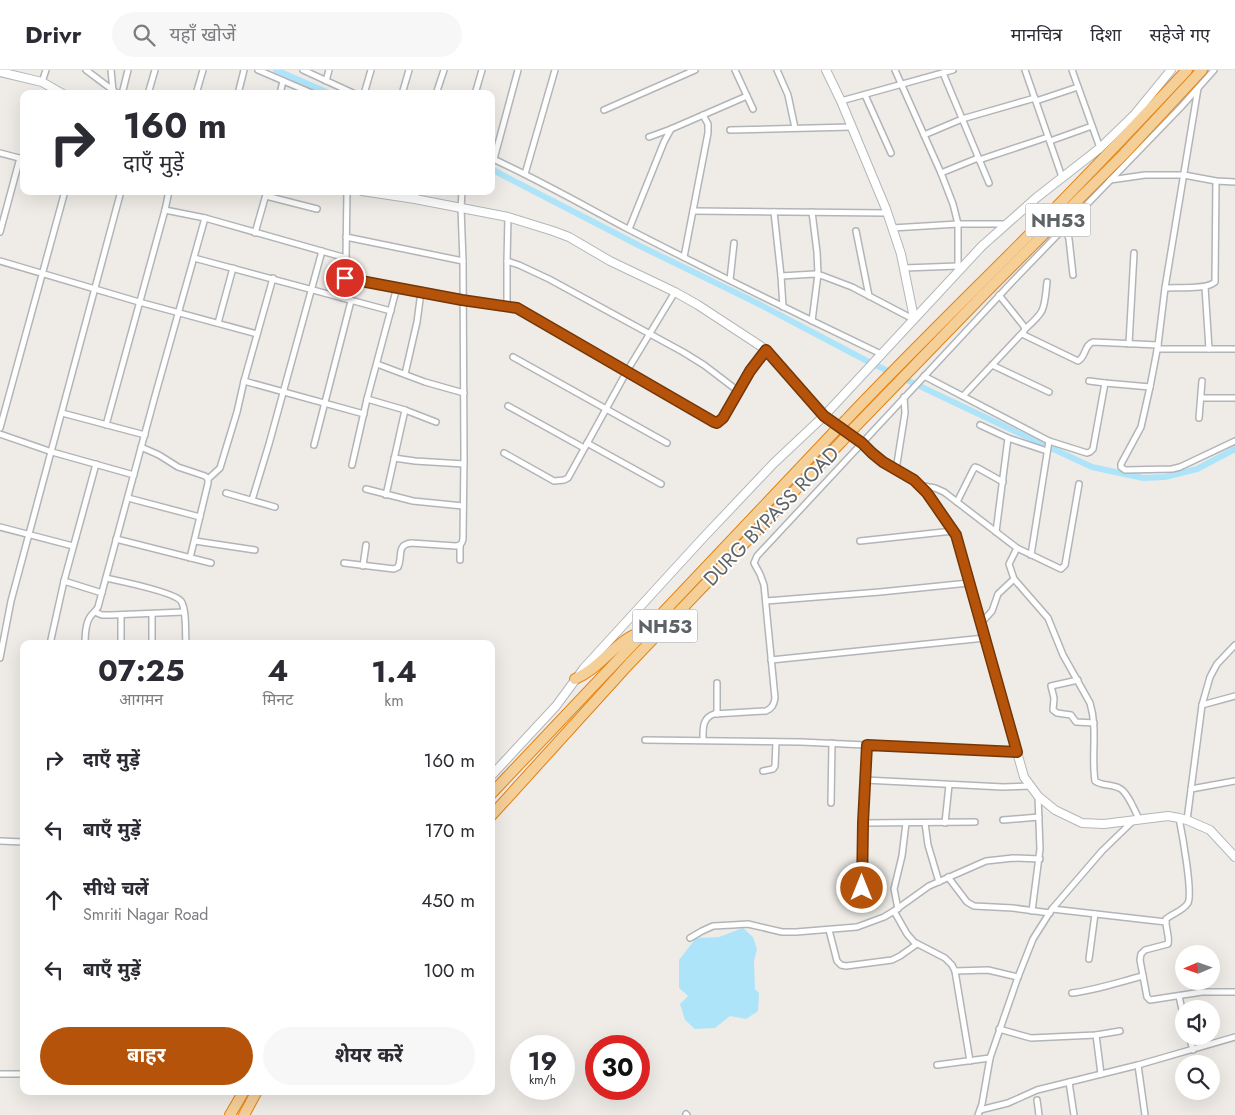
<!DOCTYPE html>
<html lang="hi">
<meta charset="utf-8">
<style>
:root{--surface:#fff;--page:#f7f7f7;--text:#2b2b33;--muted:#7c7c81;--line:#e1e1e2;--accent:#b45309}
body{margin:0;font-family:Jost,"Noto Sans Devanagari",sans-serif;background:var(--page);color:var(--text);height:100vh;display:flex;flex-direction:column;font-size:19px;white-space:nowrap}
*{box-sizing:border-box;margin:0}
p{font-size:16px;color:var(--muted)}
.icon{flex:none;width:28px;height:28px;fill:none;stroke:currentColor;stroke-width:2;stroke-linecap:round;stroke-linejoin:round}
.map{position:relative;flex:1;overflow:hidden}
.sheet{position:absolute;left:20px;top:570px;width:475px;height:455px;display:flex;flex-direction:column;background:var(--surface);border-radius:10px;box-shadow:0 5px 20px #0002}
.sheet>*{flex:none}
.top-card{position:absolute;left:20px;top:20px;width:475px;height:105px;border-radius:10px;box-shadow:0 5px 20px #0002;background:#fff;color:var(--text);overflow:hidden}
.needle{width:32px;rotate:268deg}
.buttons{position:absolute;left:1175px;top:875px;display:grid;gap:10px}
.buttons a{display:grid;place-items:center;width:45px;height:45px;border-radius:50%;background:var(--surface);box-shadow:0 5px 20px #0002;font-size:25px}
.speed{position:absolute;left:510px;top:965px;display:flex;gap:10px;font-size:25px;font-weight:700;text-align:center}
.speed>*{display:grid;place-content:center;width:65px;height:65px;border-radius:50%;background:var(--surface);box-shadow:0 5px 20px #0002;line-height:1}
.speed small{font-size:12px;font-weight:400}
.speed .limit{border:8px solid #d22;background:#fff;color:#111}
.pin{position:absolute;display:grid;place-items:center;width:42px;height:42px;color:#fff;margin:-21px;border:2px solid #fff;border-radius:50%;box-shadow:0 1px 5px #0007}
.me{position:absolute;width:55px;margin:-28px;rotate:0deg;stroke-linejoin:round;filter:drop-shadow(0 0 4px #0008)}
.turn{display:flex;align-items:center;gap:18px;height:105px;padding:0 20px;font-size:22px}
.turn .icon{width:65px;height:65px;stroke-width:2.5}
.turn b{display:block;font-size:35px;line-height:42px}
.eta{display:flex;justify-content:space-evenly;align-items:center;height:85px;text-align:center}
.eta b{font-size:30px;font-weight:700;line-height:35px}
.button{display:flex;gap:10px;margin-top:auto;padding:10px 20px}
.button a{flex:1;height:58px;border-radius:30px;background:var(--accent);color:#fff;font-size:20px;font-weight:700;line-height:58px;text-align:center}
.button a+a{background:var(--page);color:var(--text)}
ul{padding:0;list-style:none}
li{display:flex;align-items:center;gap:15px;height:70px;padding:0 20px}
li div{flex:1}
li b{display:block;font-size:19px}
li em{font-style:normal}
header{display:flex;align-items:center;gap:30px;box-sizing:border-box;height:70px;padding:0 25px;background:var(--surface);border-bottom:1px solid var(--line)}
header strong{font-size:24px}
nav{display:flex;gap:28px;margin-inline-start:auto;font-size:18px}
.search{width:350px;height:45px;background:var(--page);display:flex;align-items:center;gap:12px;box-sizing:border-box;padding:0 18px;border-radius:28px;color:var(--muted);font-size:19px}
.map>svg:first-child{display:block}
.water{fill:#aee4f9}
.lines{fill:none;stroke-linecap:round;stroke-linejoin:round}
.canal{stroke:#aee4f9;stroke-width:6}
.street-casing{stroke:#b2b5b8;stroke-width:8}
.secondary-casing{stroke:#b3b7ba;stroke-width:10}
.highway-casing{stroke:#e58111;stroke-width:12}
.street{stroke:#fff;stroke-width:5}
.secondary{stroke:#fff;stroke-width:8}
.highway{stroke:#f5cf98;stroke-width:10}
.highway-bridge-casing{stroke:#e58111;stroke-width:12;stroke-linecap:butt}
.highway-bridge{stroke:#f5cf98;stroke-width:10}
.route-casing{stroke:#753606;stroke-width:12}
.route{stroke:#b45309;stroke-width:9}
.labels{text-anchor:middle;stroke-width:4;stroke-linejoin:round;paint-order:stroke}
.shield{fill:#fff;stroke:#8e9294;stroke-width:1}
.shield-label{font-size:19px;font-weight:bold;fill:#5e6366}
.street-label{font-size:20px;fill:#5e6366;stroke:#fff}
</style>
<header>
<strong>Drivr</strong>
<div class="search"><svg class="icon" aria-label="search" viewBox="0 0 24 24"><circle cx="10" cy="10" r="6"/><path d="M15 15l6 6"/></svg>यहाँ खोजें</div>
<nav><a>मानचित्र</a><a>दिशा</a><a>सहेजे गए</a></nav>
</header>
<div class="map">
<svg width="1235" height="1045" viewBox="0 0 1235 1045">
<rect width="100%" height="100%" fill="#efece7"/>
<polygon class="water" points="743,858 753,867 757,879 754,891 755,919 759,923 758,941 746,949 730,946 715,958 695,959 685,950 680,934 688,926 679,918 679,890 696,868 719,867"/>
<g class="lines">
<g class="canal">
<polyline points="276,0 331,24"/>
<polyline points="491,99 642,177 759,234 869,292 1046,376"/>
<polyline points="1051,378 1092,397 1143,408 1165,407 1197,399 1235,379"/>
</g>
<g class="street-casing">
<g id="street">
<polyline points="86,0 118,24"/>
<polyline points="111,0 113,21"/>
<polyline points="258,0 314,24"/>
<polyline points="303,0 355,24"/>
<polyline points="735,0 753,39"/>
<polyline points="777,0 788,25 795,58"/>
<polyline points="895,0 941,103 953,134 958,154 958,201"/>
<polyline points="1025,0 1062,107"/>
<polyline points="1072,0 1100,78"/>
<polyline points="943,3 989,113"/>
<polyline points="326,11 329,0"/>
<polyline points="42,12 46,0"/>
<polyline points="1198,18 1165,218 1158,275 1150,317 1141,357 1121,394 1121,397 1125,400 1172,399 1180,397 1235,371"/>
<polyline points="122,24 128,0"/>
<polyline points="148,24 155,0"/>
<polyline points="196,24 203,0"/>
<polyline points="238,24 244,0"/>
<polyline points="280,24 283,11"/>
<polyline points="364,24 371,0"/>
<polyline points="402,24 409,0"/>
<polyline points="436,24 444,0"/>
<polyline points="475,24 482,0"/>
<polyline points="865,25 891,83"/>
<polyline points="841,31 953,0"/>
<polyline points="1036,31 1078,17"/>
<polyline points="604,40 695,0"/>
<polyline points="730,60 851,57"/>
<polyline points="924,65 962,49 1035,28"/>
<polyline points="649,67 671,59 747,26"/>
<polyline points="1050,71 1092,56"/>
<polyline points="0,83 23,89"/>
<path d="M491 88C537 109 581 134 626 158 710 201 795 243 881 284"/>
<polyline points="494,89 518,0"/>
<polyline points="979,90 1048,67"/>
<polyline points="941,103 978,88"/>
<polyline points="525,104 555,0"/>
<polyline points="1110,110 1145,105 1184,105 1216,111 1235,112"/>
<polyline points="266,126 317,139"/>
<polyline points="415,129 417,121"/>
<polyline points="165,140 205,148 346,188"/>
<polyline points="693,141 888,143"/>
<polyline points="774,142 781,206 783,237"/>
<polyline points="1065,157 1069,169 1073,205"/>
<polyline points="892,158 958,154 1006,154"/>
<polyline points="629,159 664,72 671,59"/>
<polyline points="856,161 869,226"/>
<polyline points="0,162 20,88"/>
<polyline points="255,163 267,121"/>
<polyline points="346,167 463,191"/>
<polyline points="684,187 708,63 708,54 703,45"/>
<polyline points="194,188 391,241"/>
<polyline points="0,191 139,232 257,264"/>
<polyline points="507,191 519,195 549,209 683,282 704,295 738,321"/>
<polyline points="904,198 958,196"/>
<polyline points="781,206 815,204 823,206 852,217 913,249"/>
<path d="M345 208 463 230 517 238 714 352C718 353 720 352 723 348L750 301 766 280"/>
<polyline points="730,210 734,173"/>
<polyline points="1205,217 1209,279"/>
<path d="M1165 218C1178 217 1206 220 1215 212L1216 111"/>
<polyline points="343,228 346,188 347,121"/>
<polyline points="507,236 507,191 508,147"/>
<polyline points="812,251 818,204 817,182 812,142"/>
<polyline points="218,253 233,198"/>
<path d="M1025 259C1046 241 1044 239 1047 212"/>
<path d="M1022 264 1078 291C1086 287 1084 275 1093 272L1158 275"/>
<polyline points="1129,274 1134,183"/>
<polyline points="1157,279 1235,279"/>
<polyline points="513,287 667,373"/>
<polyline points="377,294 425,312 464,323"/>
<polyline points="992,295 1049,322"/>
<polyline points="405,304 417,252 421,222"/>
<polyline points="924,306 1049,371 1087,383 1090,382 1093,379 1105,313"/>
<polyline points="244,311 364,344"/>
<polyline points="1089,311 1105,313 1150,317"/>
<polyline points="963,326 1024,261 1025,259 1023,255 999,225"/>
<polyline points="1201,328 1235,328"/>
<polyline points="367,329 405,340 436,352"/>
<polyline points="508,336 584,378"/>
<polyline points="62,343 145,365"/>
<polyline points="1199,348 1202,311"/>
<polyline points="106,355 165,140 169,121"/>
<polyline points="980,355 1008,368 1047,381"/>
<polyline points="0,358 65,121"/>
<polyline points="0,364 52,382 134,405"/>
<polyline points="587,373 661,414"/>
<polyline points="314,375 351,231"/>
<polyline points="141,377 159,385 178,397 205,406 208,409 208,413 190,488"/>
<polyline points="504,383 554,411 564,410 568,408 627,301 675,222"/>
<polyline points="394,388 415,391 464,394"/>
<polyline points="352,395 367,329 397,217"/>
<polyline points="896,400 905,343 904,327"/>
<polyline points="208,409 220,398 237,342 244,311 273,208"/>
<polyline points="918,415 935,418 944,422 1017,478 1061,499 1065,495 1079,414"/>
<polyline points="366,419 413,431 463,436"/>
<polyline points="226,423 275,437"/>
<polyline points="386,425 405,340"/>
<polyline points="128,428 200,447"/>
<polyline points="252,430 269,374 322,181"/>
<polyline points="957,432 973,400 975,397 978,398 1003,412"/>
<polyline points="0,457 73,476"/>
<polyline points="996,462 1008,368"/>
<polyline points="116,469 211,493"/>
<polyline points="195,471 255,480"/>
<polyline points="860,471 953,461"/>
<polyline points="460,475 460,490"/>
<path d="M1017 478 1009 494 1014 509 1048 548 1063 585 1090 633C1098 659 1091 685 1095 711 1102 716 1111 714 1119 718 1127 721 1135 741 1139 749"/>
<polyline points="1031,485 1049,371"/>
<path d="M344 493 394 499 398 497C403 486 396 475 411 473L456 476C461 475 462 474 463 469L464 387 463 191 461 138 462 121"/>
<polyline points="363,496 366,475"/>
<path d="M106 508C120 511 174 522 181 531 187 540 185 563 186 574"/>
<polyline points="64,511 102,523"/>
<polyline points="766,531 880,522 969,513"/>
<polyline points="95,542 102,545 111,545 184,542"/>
<polyline points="152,544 152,574"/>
<polyline points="121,545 121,574"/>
<polyline points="981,553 992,541 998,524 1014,509"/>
<polyline points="50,574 64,511 96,394"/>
<path d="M85 574C85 566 85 554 90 547 92 544 96 541 98 537L155 326 205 148"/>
<polyline points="0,588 11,531 121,121"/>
<polyline points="771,590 985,568"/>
<polyline points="1078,610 1051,616 1054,628 1053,640 1057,643 1071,645 1076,652 1094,653"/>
<polyline points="717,613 717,644"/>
<polyline points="1202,635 1235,626"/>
<polyline points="645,670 801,672 1017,682"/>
<path d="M703 670C703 659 702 648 714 644L766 641C772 638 774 635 775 628L764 515 760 504 754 493 757 486 1012 212 1181 37 1214 0"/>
<polyline points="763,701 773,699 775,696 776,672"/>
<polyline points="865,710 1003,717 1031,716"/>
<polyline points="1191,719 1235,711"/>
<polyline points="831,733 832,673"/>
<path d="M1179 748C1182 763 1193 823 1188 833 1183 841 1173 843 1166 849 1165 858 1170 866 1168 874L1145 880 1141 884 1140 890 1147 927 1150 930 1202 922H1235"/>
<polyline points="1003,750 1039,747"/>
<polyline points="1187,750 1202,635 1210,607 1217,594 1235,575"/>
<polyline points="863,753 975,752"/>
<polyline points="925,753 928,775 939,812"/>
<polyline points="945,753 949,715"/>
<polyline points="0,771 24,772"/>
<polyline points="948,807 967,832 974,836 1013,838 1050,843"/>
<polyline points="862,818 863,753 867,675"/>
<polyline points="898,839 894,819 902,786 906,753"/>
<polyline points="1052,839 1166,852"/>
<polyline points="894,841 907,864 914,872 945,888 952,895 955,901 970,991"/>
<polyline points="1032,841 1040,779 1038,726"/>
<polyline points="829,860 837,891 841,895 846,896 892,890 900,886 917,874"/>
<polyline points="690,868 702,861 713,856 732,855 748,854 782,862 796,862 857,857 884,847 894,841 929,816 986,791 1013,788 1040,789"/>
<polyline points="1089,889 1095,844"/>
<polyline points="955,901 988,900 1018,907"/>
<path d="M1072 923C1096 920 1119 912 1143 906"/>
<polyline points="1179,926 1184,949"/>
<polyline points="999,959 1031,968 1096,965 1120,961"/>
<polyline points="1096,965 1101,1004"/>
<polyline points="1189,966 1193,980"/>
<polyline points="937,995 990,988"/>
<polyline points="1138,995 1145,1045"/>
<polyline points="0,1004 24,1004"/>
<polyline points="1069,1012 1074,1045"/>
<polyline points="1037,1030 1039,1045"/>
<polyline points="980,1040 1008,1033 1037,1020 1138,995 1235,967"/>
<polyline points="686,1044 687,1045"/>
<polyline points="978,1045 982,1034 990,988 1018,907 1033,869 1052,839 1102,781 1134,750"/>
</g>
</g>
<g class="secondary-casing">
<g id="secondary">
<polyline points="826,0 841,31 886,139 901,184 914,248"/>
<polyline points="0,2 42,12 63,24"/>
<polyline points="362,121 415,129 508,147 553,161 569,167 610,191 675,222 698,235 765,279 824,346 862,373 872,383 883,392 913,410 927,423 956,465 1024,707 1038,726 1055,740 1082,753 1104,754 1168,746 1179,748 1187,750 1210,760 1235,787"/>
<polyline points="491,706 556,636 584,598 702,469 774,393 824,346 982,176 1036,128 1100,78 1135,44 1171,0"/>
</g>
</g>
<g class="highway-casing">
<g id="highway">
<path d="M846 350C899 294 954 240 1008 186 1069 125 1128 63 1187 0"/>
<polyline points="854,358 983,225 1123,85 1202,0"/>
<path d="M575 609C601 598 615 571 641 562"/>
<polyline points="491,724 834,362"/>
<polyline points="491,746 629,594 843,370"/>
<polyline points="230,1045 244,1021"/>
<polyline points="244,1045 257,1021"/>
</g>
</g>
<use href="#street" class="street"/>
<use href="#secondary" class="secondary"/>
<use href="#highway" class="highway"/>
<g class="highway-bridge-casing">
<g id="highway-bridge">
<polyline points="834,362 846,350"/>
<polyline points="843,370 854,358"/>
</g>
</g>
<use href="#highway-bridge" class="highway-bridge"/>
</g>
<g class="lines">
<g class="route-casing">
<polyline id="route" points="345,208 462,230 517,238 714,352 717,353 723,348 750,301 766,280 824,346 862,373 872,383 883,392 914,410 927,423 956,465 1017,682 867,675 863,753 862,818"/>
</g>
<use href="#route" class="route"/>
</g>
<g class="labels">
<g class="shield">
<rect x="1025.5" y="133.5" width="65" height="33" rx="4"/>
<rect x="632.5" y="539.5" width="65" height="33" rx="4"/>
</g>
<g class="shield-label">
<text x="1058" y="157">NH53</text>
<text x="665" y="563">NH53</text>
</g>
<g class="street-label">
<text transform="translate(771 446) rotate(-46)" y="7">DURG BYPASS ROAD</text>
</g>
</g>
</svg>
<div class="buttons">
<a><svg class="needle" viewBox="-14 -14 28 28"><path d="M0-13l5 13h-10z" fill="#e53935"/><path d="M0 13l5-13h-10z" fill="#7c7c81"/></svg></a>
<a><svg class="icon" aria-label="sound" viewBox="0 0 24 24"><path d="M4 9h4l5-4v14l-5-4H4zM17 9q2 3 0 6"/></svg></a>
<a><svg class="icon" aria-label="search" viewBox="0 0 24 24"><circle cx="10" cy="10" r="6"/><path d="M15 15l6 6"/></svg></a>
</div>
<div class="speed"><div>19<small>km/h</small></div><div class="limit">30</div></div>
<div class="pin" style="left:345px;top:208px;background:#d93025"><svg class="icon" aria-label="arrive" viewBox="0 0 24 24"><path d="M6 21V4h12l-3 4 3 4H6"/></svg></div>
<svg class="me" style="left:862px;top:818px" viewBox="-20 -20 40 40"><circle r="17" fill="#b45309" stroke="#fff" stroke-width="3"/><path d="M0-11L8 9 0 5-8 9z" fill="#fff"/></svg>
<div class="top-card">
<div class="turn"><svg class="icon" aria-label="right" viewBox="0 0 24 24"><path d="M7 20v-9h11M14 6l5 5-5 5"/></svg><div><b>160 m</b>दाएँ मुड़ें</div></div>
</div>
<section class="sheet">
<div class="eta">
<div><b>07:25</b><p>आगमन</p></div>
<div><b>4</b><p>मिनट</p></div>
<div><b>1.4</b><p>km</p></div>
</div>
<ul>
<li><svg class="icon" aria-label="right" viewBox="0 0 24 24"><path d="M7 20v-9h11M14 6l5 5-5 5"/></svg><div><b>दाएँ मुड़ें</b></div><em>160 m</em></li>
<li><svg class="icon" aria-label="left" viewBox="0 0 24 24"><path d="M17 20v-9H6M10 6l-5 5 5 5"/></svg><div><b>बाएँ मुड़ें</b></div><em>170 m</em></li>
<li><svg class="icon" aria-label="ahead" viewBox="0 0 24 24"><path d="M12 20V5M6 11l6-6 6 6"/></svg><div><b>सीधे चलें</b><p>Smriti Nagar Road</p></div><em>450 m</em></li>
<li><svg class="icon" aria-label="left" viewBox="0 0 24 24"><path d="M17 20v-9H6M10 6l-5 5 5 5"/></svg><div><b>बाएँ मुड़ें</b></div><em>100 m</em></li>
</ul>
<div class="button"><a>बाहर</a><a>शेयर करें</a></div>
</section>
</div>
